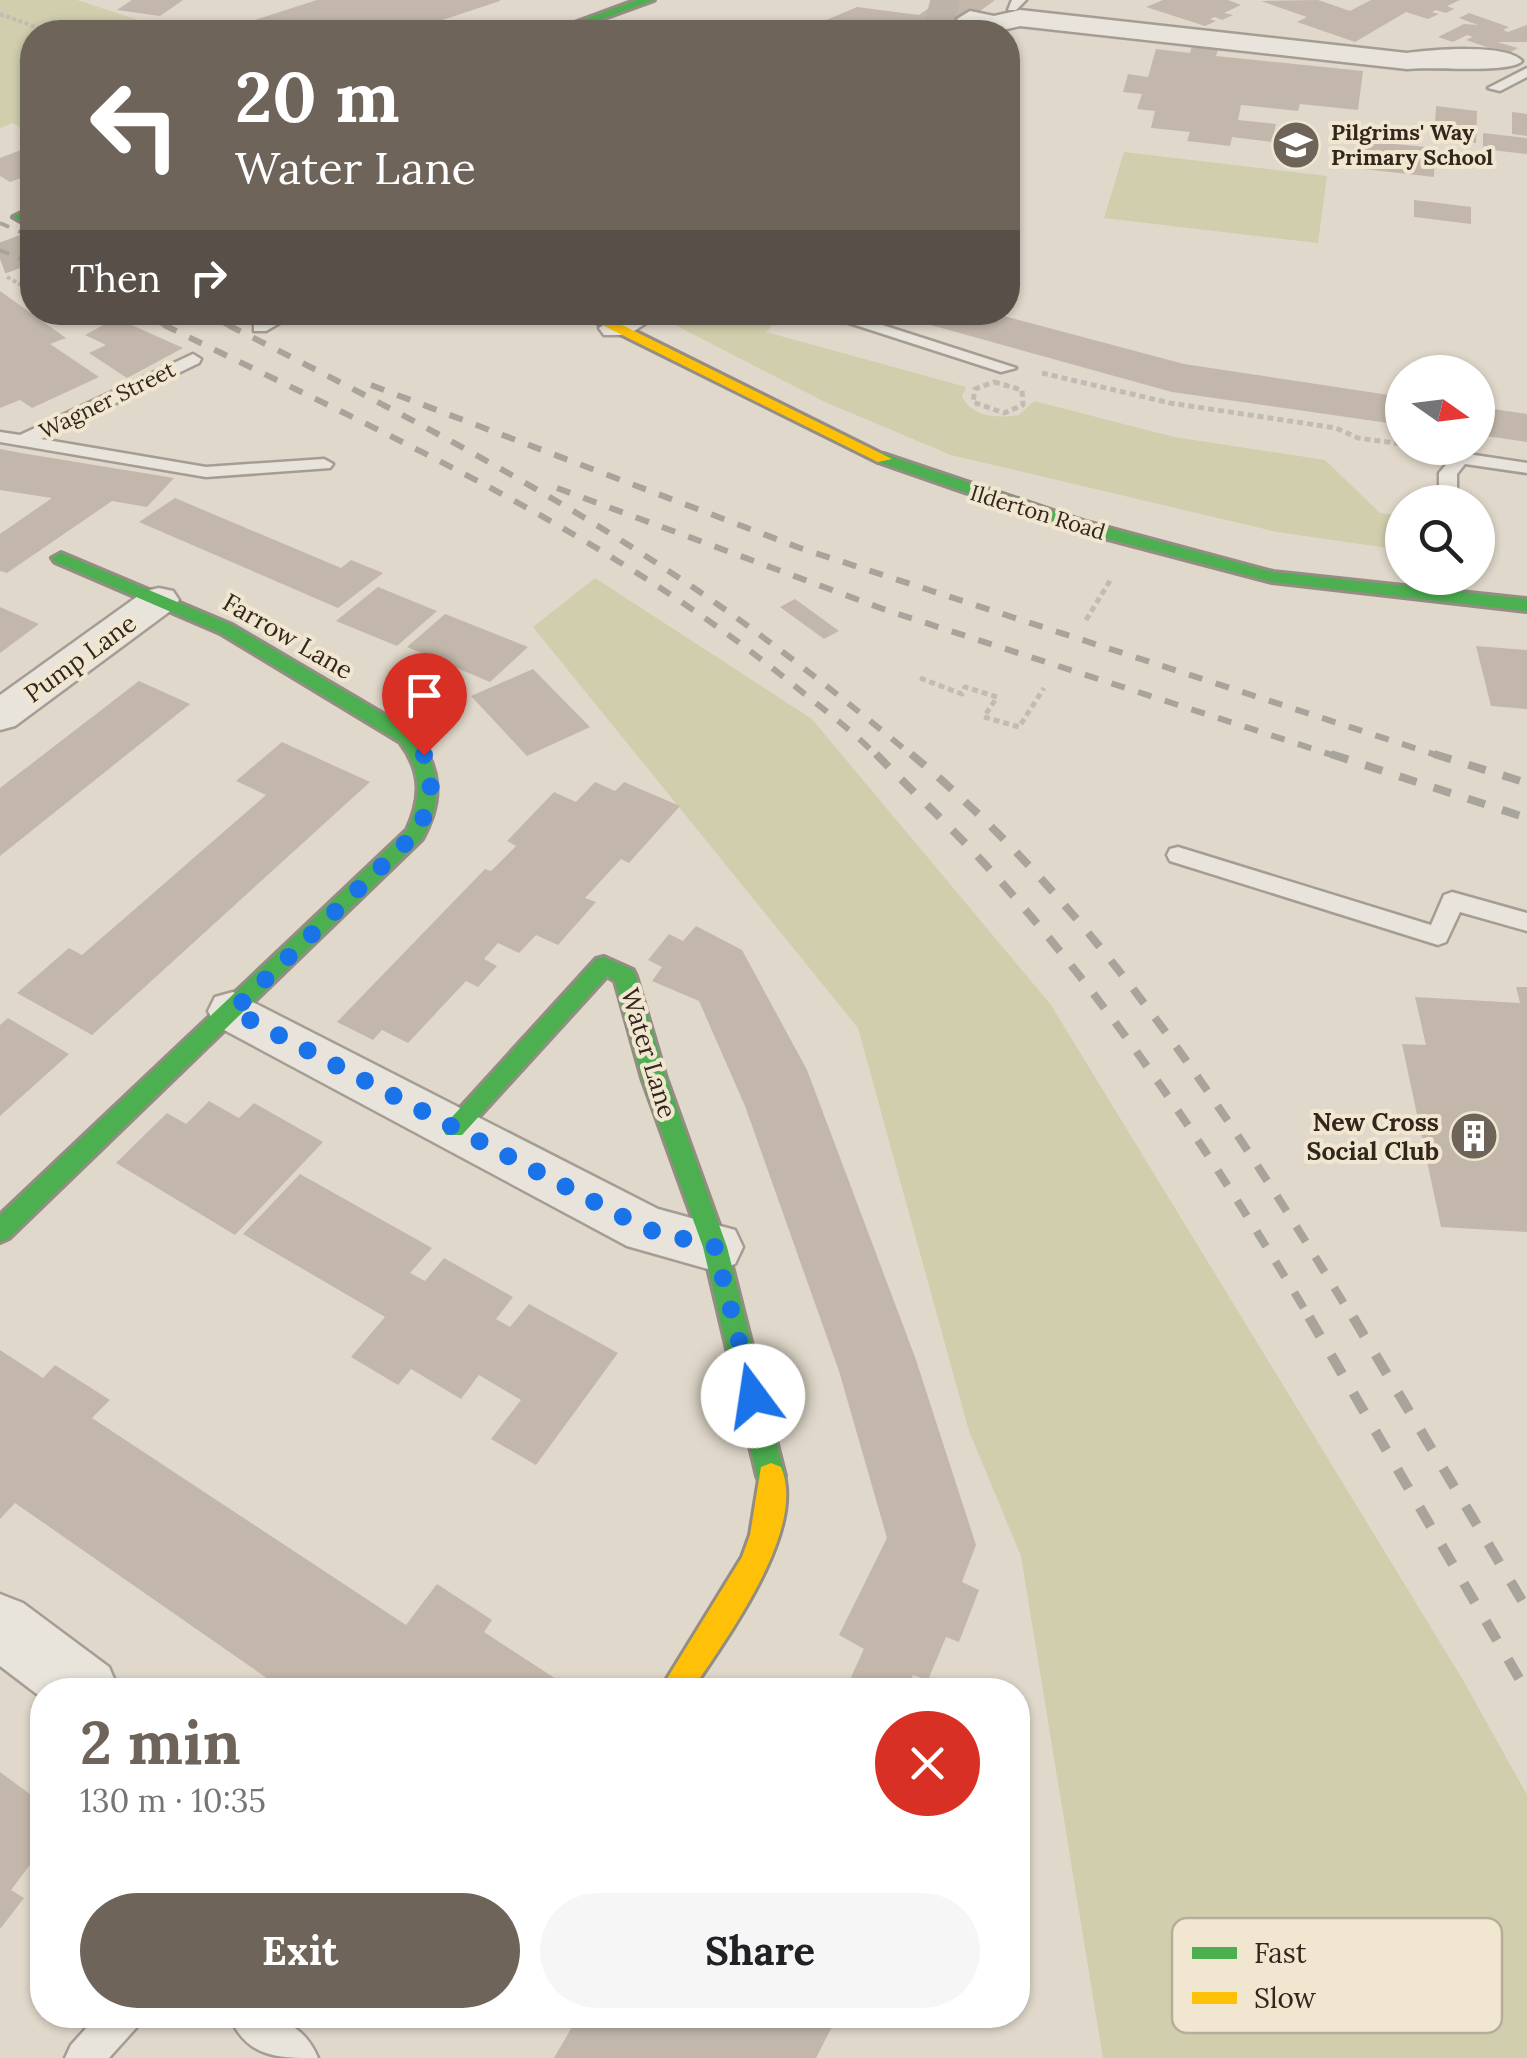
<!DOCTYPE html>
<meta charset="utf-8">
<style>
:root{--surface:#fff;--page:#f6f6f6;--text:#202124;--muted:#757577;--accent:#6f645a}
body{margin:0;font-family:Lora,serif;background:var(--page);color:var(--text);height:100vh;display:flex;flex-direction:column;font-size:38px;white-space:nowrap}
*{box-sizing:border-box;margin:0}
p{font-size:32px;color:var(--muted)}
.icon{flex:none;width:55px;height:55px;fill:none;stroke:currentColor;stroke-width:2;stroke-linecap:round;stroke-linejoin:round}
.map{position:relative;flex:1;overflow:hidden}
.details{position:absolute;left:30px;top:1678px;width:1000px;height:350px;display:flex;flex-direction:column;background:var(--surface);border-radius:40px;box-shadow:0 2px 8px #0004}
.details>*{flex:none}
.guide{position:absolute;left:20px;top:20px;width:1000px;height:305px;border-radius:40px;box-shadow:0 2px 8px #0004;background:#6f645a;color:#fff;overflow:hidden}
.needle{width:65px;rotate:104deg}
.tools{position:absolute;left:1385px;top:355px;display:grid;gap:20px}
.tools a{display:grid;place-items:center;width:110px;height:110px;border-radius:50%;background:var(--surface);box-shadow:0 2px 8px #0004;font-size:50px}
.pin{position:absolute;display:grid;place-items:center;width:85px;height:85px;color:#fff;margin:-102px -42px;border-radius:50% 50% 50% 0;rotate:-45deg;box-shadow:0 0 10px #0007}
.pin .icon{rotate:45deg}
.me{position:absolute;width:110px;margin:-55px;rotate:346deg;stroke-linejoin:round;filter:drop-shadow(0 0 8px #0008)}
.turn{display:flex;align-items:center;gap:35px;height:210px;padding:0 50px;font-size:45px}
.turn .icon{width:130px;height:130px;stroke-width:2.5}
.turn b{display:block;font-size:70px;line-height:85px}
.then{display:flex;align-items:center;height:95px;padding:0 50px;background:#0003;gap:20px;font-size:38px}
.round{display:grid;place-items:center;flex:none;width:105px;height:105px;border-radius:52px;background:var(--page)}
.headline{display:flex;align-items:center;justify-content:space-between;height:170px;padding:0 50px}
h1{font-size:60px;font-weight:700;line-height:75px;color:var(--accent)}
.action{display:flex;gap:20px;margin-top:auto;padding:20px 50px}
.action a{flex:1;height:115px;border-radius:60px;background:var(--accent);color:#fff;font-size:40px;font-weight:700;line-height:115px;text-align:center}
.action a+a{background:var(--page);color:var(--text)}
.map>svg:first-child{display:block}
.green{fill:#d0cead}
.building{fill:#c3b7ab}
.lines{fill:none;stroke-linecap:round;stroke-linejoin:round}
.street-tunnel{stroke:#bdb4a7;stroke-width:29;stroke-dasharray:29 15;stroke-linecap:butt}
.highway-tunnel{stroke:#bdb4a7;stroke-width:31;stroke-dasharray:31 16;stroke-linecap:butt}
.lane-casing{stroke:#a59d94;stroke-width:5}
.street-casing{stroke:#a59d94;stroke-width:5}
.fast-casing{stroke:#948d83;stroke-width:6}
.slow-casing{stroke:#948d83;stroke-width:6}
.path-far1{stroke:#c1bbb3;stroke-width:4;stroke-dasharray:4 2.5;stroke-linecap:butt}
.path{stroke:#c1bbb3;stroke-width:5;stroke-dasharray:6 4;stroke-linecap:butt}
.lane{fill:#e8e4db;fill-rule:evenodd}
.street{fill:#e8e4db;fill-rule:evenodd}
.fast{fill:#4caf50;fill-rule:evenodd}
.slow{fill:#ffc107;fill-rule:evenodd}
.rail-far3{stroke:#a8a39b;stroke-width:4;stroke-dasharray:10 10;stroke-linecap:butt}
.rail-far2{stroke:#a8a39b;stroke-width:6;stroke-dasharray:14 14;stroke-linecap:butt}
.rail-far1{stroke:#a8a39b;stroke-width:8;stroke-dasharray:18 18;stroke-linecap:butt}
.rail{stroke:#a8a39b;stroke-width:10;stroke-dasharray:22 22;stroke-linecap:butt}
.route{stroke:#1a73e8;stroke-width:18;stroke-dasharray:0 32.4}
.labels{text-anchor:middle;stroke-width:8;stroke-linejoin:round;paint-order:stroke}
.far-poi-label{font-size:22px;font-weight:bold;fill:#32261d;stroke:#f1e6cf;text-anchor:start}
.far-street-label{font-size:22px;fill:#32261d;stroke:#f1e6cf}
.street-label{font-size:25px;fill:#32261d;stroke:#f1e6cf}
.poi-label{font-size:25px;font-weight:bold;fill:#32261d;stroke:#f1e6cf;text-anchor:end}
.key{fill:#f1e6cf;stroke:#b8ac9a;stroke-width:2.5}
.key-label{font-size:28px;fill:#32261d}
</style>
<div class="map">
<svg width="1527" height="2058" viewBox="0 0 1527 2058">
<rect width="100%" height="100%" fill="#e0d8ca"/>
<g class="green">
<polygon points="0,0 77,0 175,32 32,32 32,134 13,123 0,128"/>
<polygon points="1124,152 1327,176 1318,243 1104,218"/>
<path d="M684 313H759L779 318 766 332 966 387 962 397C974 418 997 418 1019 415L1034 401 1174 437 1325 460 1380 513 1402 516V550L1277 532 951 455 825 402 673 324Z"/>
<polygon points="595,578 812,719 1051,1005 1463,1680 1527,1795 1527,2058 1103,2058 1021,1556 969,1431 858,1028 533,627"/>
</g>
<g class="building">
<polygon points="183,0 160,16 117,10 132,0"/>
<polygon points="317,0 500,0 500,1 406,32 218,32"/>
<polygon points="940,0 995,0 952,32 798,32 857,7 919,15"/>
<polygon points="1163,0 1228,0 1241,5 1224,13 1233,15 1222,20 1215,17 1210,19 1216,21 1205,26 1146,7"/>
<polygon points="1318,0 1350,11 1371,0 1460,0 1447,6 1454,9 1446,13 1436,10 1432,12 1439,14 1428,19 1406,12 1355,42 1297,22 1307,17 1261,1"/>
<polygon points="1469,13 1509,27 1503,30 1508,32 1527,25 1527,42 1497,42 1518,48 1507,54 1466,40 1473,37 1467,35 1453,42 1438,37 1464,24 1478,25 1459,18"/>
<polygon points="1193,43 1219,46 1216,56 1363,71 1358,110 1300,104 1298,111 1241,105 1238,120 1276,124 1272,142 1232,137 1230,146 1187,141 1190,132 1151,128 1155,111 1137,109 1142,94 1123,92 1128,74 1148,77 1156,49 1190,53"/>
<polygon points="1436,106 1477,111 1476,143 1434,138"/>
<polygon points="1512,112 1527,114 1527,136 1512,134"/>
<polygon points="1483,133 1527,138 1527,154 1483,149"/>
<polygon points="32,136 32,174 10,182 0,176 0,158 29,147 19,141"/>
<polygon points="1366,141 1435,148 1434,177 1364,169"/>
<polygon points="1414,200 1471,207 1471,224 1414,217"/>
<polygon points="0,291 66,338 50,344 99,377 32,408 20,400 0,408"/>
<polygon points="884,312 989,312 1184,364 1402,397 1402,425 1172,392"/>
<polygon points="116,318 183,348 127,378 89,353 106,345 85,335"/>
<polygon points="1478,407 1527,414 1527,442 1478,435"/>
<polygon points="0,449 21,453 174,478 147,507 112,501 7,573 0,571 0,534 52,498 0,490"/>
<polygon points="175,498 341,568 351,560 383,573 338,608 139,522"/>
<polygon points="378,587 437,611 397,646 336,621"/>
<polygon points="795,599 839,631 824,639 780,607"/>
<polygon points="0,607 39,624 0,653"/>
<polygon points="445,614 528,647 490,682 407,647"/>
<polygon points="1476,646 1527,650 1527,709 1491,706"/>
<polygon points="533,669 590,727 527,756 471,696"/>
<polygon points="139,681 190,704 0,856 0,788"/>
<polygon points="282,742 370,782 92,1035 17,993 69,948 82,955 266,795 236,781"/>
<polygon points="595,782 615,791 624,782 680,806 629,863 621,859 585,898 596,902 558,945 536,935 519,953 498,943 484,959 497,966 478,987 466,981 408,1043 382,1030 373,1040 337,1022 485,869 491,871 516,846 507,841 554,792 576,802"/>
<polygon points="696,926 742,950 807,1070 915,1357 976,1545 962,1582 979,1590 959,1642 946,1637 928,1680 913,1675 906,1690 877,1690 851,1677 864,1649 839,1635 887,1538 839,1371 745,1106 699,1001 652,981 662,967 648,960 669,934 683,941"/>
<polygon points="1516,987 1527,987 1527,1232 1441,1227 1402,1044 1426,1045 1415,997 1520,1003"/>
<polygon points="8,1018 69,1054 0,1116 0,1025"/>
<polygon points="209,1101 239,1118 254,1103 323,1142 235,1235 116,1163 167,1113 186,1124"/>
<polygon points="300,1174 432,1248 410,1273 425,1281 444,1258 513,1297 496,1319 510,1327 529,1304 618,1353 536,1465 491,1439 521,1400 479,1375 461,1399 411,1369 398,1385 351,1357 385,1317 243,1234"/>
<polygon points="0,1350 43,1378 55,1365 110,1400 92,1418 406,1625 437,1584 492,1620 484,1632 573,1690 284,1690 15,1503 0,1519"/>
<polygon points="0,1772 42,1803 42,1849 11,1890 24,1898 0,1929"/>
<polygon points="579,2015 652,2015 661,2022 665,2015 838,2015 816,2058 554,2058"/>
</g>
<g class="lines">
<polyline class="street-tunnel" points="928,9 970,19"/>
<polyline class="highway-tunnel" points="0,259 32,247"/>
<g class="lane-casing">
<g id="lane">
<polygon points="1012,0 1026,0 1016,10 1008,10"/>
<polygon points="1527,68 1527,77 1500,91 1488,88"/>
<polygon points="276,312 298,312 266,331 254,331 254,323"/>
<polygon points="815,312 842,312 1016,368 1001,372"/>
<polygon points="193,354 201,359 199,363 41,439 206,467 324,459 333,464 330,468 206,477 0,442 0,432 20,435"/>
<polygon points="1461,453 1527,463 1527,473 1465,464 1457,474 1457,502 1439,502 1439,473 1455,454"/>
<polygon points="1178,847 1431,925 1444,895 1452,892 1527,913 1527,931 1460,912 1446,942 1438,945 1170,861 1167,855 1170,849"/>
<polygon points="98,2015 141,2015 136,2028 109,2058 65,2058 71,2045"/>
<path d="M229 2015C267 2015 301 2017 318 2058 278 2058 246 2058 229 2015Z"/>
</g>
</g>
<g class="street-casing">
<g id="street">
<path d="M1020 10 1407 53C1431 50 1506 43 1522 61 1510 74 1431 66 1407 69L1020 26 994 32 961 24 957 19 970 11 994 16Z"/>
<polygon points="621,312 663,312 628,335 604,335 599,328"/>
<polygon points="159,588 173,591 179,600 173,609 15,726 0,730 0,695 145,591"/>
<polygon points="233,992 658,1209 735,1230 743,1247 735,1264 715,1271 627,1246 215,1025 208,1011 215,997"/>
<polygon points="0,1594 23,1603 109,1667 119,1690 42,1690 42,1698 0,1666"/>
</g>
</g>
<g class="fast-casing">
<g id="fast">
<polygon points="637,0 654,0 566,32 550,32"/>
<polygon points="32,208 32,217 20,221 13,217"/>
<polygon points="884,454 1086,522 1273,572 1527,599 1527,611 1272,582 1074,530 878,462 878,456"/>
<path d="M61 553 232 625 414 732C441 768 444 799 422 839L9 1238 0 1242V1215L407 830C422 797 422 771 400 742L220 633 55 562 52 558Z"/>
<polygon points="604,957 633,970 636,976 666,1078 727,1247 785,1476 781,1485 771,1489 761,1485 757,1476 703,1247 642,1078 615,981 607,976 462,1135 446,1135 442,1128 596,959"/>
</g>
</g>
<g class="slow-casing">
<g id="slow">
<polygon points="576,312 596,312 892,459 878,462"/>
<path d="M771 1463 781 1467C808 1529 725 1640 692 1690H660L742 1557 750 1535 761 1467Z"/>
</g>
</g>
<g class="path-far1">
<polyline points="0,14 50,32"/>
<polyline points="7,277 32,291"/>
</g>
<g class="path">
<polyline points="1042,373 1170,403 1336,428 1358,438 1402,444"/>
<polygon points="994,382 1022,390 1023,405 1004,413 973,402 975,389"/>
<polyline points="1086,620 1111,579"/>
<polyline points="920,678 962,694 965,687 997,697 984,717 1019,727 1044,688"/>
</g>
<use href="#lane" class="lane"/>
<use href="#street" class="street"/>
<use href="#fast" class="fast"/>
<use href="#slow" class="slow"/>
<g class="rail-far3">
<polyline points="0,223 32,237"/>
<polyline points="0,250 32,264"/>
<polyline points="137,312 170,328"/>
<polyline points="201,312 233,328"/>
</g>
<g class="rail-far2">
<path d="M164 325C381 432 603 530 791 683 820 707 852 730 878 757"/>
<path d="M228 325C388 406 549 489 697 590 773 642 844 699 914 757"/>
<polyline points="371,385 800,548 1442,757"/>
<polyline points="557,488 886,610 1338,757"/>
</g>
<g class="rail-far1">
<path d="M876 754C911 790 949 825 983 862 1110 1000 1215 1160 1311 1320"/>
<path d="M911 754C1095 906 1231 1118 1354 1320"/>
<polyline points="1331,754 1527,818"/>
<polyline points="1434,754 1527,783"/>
</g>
<g class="rail">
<polyline points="1309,1317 1527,1692"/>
<polyline points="1353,1317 1527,1609"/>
</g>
</g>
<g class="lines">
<path class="route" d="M424 755C436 786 431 806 415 834L233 1011 646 1229 715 1247 753 1396"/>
</g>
<defs>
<g id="school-disc" transform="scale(2.5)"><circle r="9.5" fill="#6f645a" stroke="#f1e6cf"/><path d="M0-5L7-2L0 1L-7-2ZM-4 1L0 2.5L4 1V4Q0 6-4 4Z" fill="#fff"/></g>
<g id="building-disc" transform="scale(2.5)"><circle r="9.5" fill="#6f645a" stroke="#f1e6cf"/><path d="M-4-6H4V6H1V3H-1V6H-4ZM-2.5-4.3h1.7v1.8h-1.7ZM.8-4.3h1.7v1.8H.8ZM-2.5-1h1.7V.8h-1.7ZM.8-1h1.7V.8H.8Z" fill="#fff"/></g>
</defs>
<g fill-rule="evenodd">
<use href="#school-disc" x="1296" y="145"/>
<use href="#building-disc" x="1474" y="1136"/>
</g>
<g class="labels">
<g class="far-poi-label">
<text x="1331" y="140">Pilgrims' Way<tspan x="1331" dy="25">Primary School</tspan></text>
</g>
<g class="far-street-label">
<text transform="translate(107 400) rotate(-26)" y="8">Wagner Street</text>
<text transform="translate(1038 512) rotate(17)" y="8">Ilderton Road</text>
</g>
<g class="street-label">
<text transform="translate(288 636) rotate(30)" y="9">Farrow Lane</text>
<text transform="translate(80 658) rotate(-36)" y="9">Pump Lane</text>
<text transform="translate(649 1053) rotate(73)" y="9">Water Lane</text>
</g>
<g class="poi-label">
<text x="1439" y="1131">New Cross<tspan x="1439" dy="29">Social Club</tspan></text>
</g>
</g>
<rect x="1172" y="1918" width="330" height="115" rx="15" class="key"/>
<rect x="1192" y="1947" width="45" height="12" fill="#4caf50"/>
<rect x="1192" y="1992" width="45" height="12" fill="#ffc107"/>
<g class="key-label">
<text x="1254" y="1963">Fast</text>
<text x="1254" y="2008">Slow</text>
</g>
</svg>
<div class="tools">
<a><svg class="needle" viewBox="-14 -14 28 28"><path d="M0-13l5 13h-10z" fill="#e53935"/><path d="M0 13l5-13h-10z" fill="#757577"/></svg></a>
<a><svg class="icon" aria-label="search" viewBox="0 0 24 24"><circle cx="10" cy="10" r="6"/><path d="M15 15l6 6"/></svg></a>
</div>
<div class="pin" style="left:424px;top:755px;background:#d93025"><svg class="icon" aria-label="arrive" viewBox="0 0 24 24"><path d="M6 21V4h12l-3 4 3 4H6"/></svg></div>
<svg class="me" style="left:753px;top:1396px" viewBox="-20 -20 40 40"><circle r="19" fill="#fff"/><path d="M0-13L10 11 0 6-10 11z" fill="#1a73e8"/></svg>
<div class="guide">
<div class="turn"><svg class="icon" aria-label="left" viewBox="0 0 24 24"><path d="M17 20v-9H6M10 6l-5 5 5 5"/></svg><div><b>20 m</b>Water Lane</div></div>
<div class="then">Then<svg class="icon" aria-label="right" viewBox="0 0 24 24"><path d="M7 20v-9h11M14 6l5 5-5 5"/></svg></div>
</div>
<section class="details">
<div class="headline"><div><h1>2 min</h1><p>130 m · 10:35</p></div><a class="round" style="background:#d93025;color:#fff"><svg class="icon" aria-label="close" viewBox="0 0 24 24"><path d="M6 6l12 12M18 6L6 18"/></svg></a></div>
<div class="action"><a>Exit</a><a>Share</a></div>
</section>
</div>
